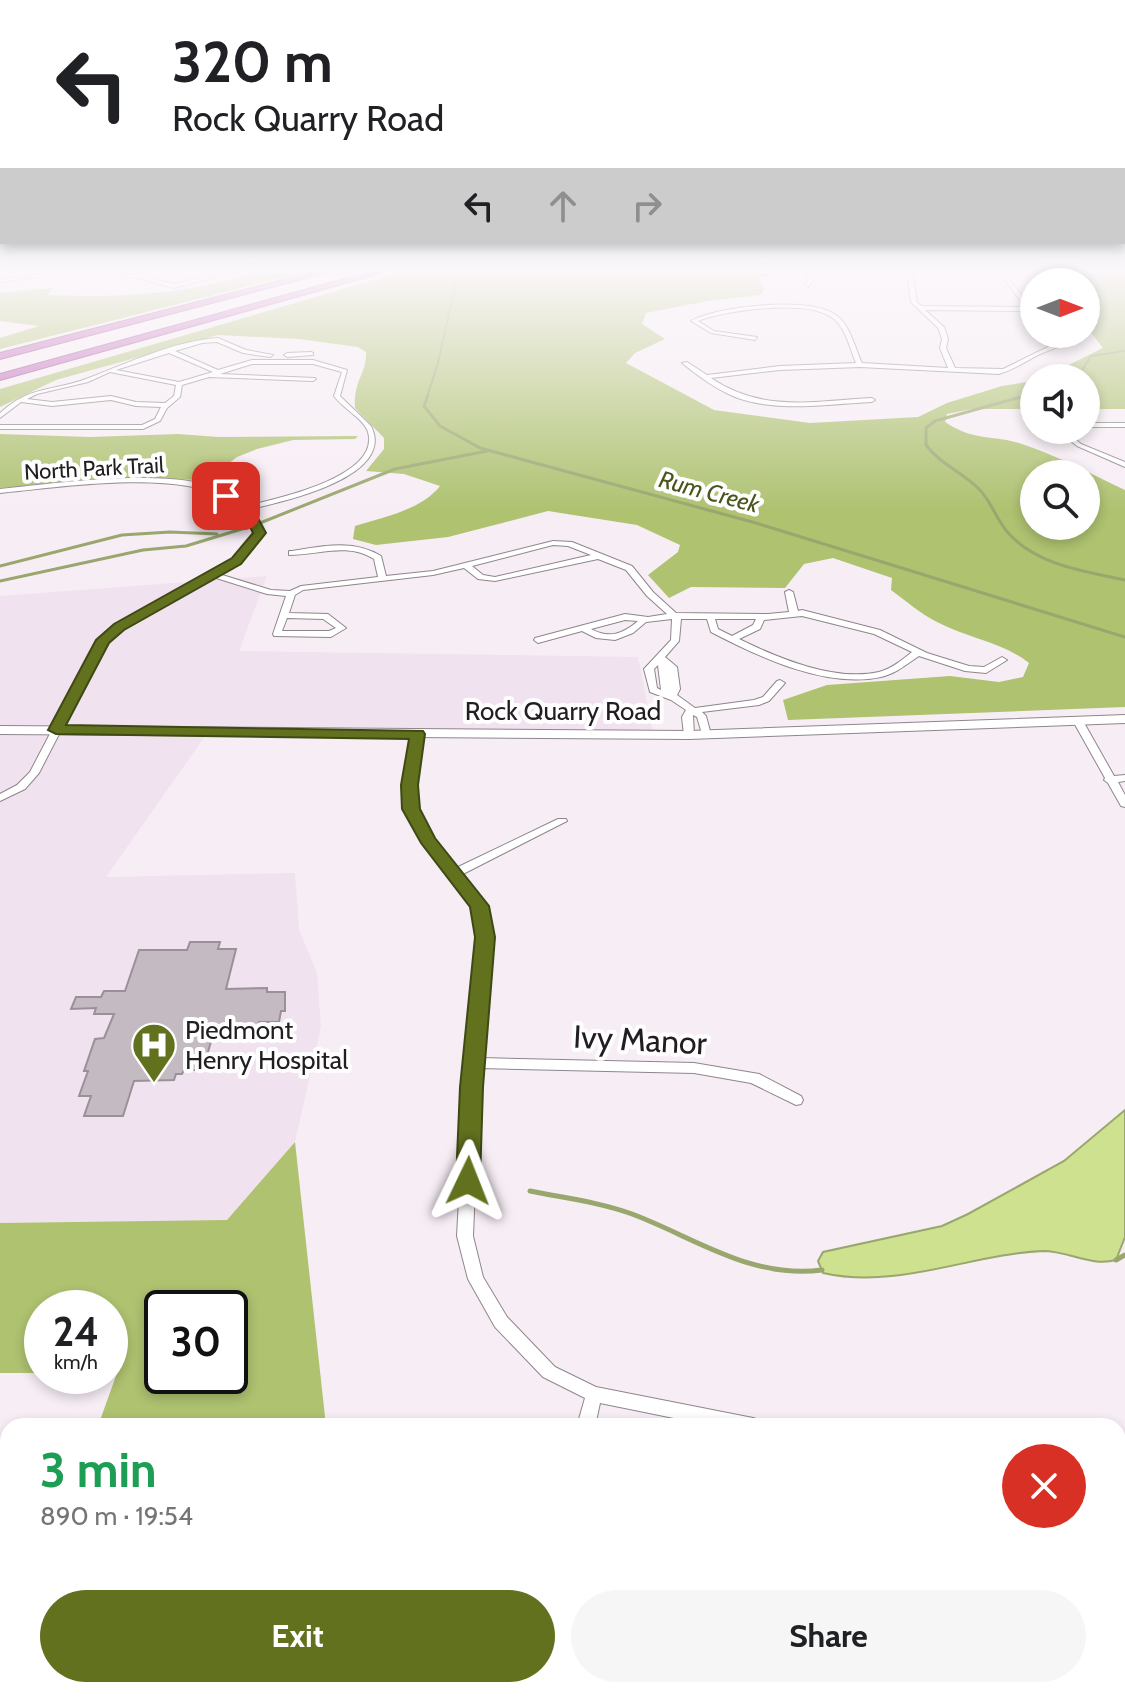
<!DOCTYPE html>
<meta charset="utf-8">
<style>
:root{--surface:#fff;--page:#f6f6f6;--text:#202124;--muted:#757577;--accent:#61711e}
body{margin:0;font-family:Cabin,sans-serif;background:var(--page);color:var(--text);height:100vh;display:flex;flex-direction:column;font-size:30px;white-space:nowrap}
*{box-sizing:border-box;margin:0}
p{font-size:26px;color:var(--muted)}
.icon{flex:none;width:44px;height:44px;fill:none;stroke:currentColor;stroke-width:2;stroke-linecap:round;stroke-linejoin:round}
.map{position:relative;flex:1;overflow:hidden}
.sheet{position:absolute;left:0px;top:1418px;width:1126px;height:280px;display:flex;flex-direction:column;background:var(--surface);border-radius:24px 24px 0 0;box-shadow:0 4px 12px #0003}
.sheet>*{flex:none}
.hud{position:absolute;left:0px;top:0px;width:1126px;height:244px;box-shadow:0 4px 12px #0003;background:#fff;color:var(--text);overflow:hidden}
.needle{width:52px;rotate:90deg}
.buttons{position:absolute;left:1020px;top:268px;display:grid;gap:16px}
.buttons a{display:grid;place-items:center;width:80px;height:80px;border-radius:50%;background:var(--surface);box-shadow:0 4px 12px #0003;font-size:40px}
.speed{position:absolute;left:24px;top:1290px;display:flex;gap:16px;font-size:40px;font-weight:700;text-align:center}
.speed>*{display:grid;place-content:center;width:104px;height:104px;border-radius:50%;background:var(--surface);box-shadow:0 4px 12px #0003;line-height:1}
.speed small{font-size:20px;font-weight:400}
.speed .limit{border:4px solid #111;border-radius:12px;background:#fff;color:#111}
.pin{position:absolute;display:grid;place-items:center;width:68px;height:68px;color:#fff;margin:-34px;border-radius:16px;box-shadow:0 4px 12px #0006}
.me{position:absolute;width:88px;margin:-44px;rotate:2deg;stroke-linejoin:round;filter:drop-shadow(0 0 6px #0008)}
.turn{display:flex;align-items:center;gap:28px;height:168px;padding:0 40px;font-size:36px}
.turn .icon{width:104px;height:104px;stroke-width:2.5}
.turn b{display:block;font-size:56px;line-height:68px}
.lanes{display:flex;align-items:center;height:76px;padding:0 40px;background:#0003;justify-content:center;gap:40px;direction:ltr}
.lanes .off{opacity:.35}
.round{display:grid;place-items:center;flex:none;width:84px;height:84px;border-radius:42px;background:var(--page)}
.summary{display:flex;align-items:center;justify-content:space-between;height:136px;padding:0 40px}
h1{font-size:48px;font-weight:700;line-height:60px;color:#1e9e55}
.cta{display:flex;gap:16px;margin-top:auto;padding:16px 40px}
.cta a{flex:1;height:92px;border-radius:48px;background:var(--accent);color:#fff;font-size:32px;font-weight:700;line-height:92px;text-align:center}
.cta a+a{background:var(--page);color:var(--text)}
.map>svg:first-child{display:block}
.built{fill:#f1e2ef}
.forest{fill:#aec270;fill-rule:evenodd}
.water{fill:#cde18e;stroke:#99a66d;stroke-width:2}
.lines{fill:none;stroke-linecap:round;stroke-linejoin:round}
.stream-far2{stroke:#99a66d;stroke-width:2}
.stream-far1{stroke:#99a66d;stroke-width:3}
.stream{stroke:#99a66d;stroke-width:5}
.building{fill:#c4bbc2;stroke:#9a9198;stroke-width:2}
.minor-casing{stroke:#8e868c;stroke-width:2}
.tertiary-casing{stroke:#8e868c;stroke-width:2}
.motorway-casing{stroke:#8a4b83;stroke-width:2}
.minor{fill:#fff;fill-rule:evenodd}
.tertiary{fill:#fff;fill-rule:evenodd}
.motorway{fill:#c364b9;fill-rule:evenodd}
.route{fill:#61711e;stroke:#3f4914;stroke-width:2}
.labels{text-anchor:middle;stroke-width:8;stroke-linejoin:round;paint-order:stroke}
.far-street-label{font-size:22px;fill:#211d20;stroke:#fefefe}
.far-water-label{font-size:24px;font-style:italic;fill:#49551a;stroke:#fefefe}
.street-label{font-size:26px;fill:#211d20;stroke:#fefefe}
.poi-label{font-size:26px;fill:#211d20;stroke:#fefefe;text-anchor:start}
.near-street-label{font-size:32px;fill:#211d20;stroke:#fefefe}
</style>
<div class="map">
<svg width="1125" height="1698" viewBox="0 0 1125 1698">
<rect width="100%" height="100%" fill="#f7eef5"/>
<polygon class="built" points="267,576 239,651 638,657 653,732 208,732 106,877 295,873 299,929 317,973 321,1027 295,1142 227,1221 0,1223 0,596"/>
<g class="forest">
<path d="M253 273H301L0 349V338L39 326 0 321V293L53 288 47 295C117 298 186 295 253 273Z"/>
<path d="M398 273H774L758 278 765 289 760 295 707 301 646 313 642 324 665 339 635 353 626 363 714 410 810 423 918 417 947 403 1002 386 1034 381V409H972L947 414 945 422C975 442 991 434 1022 444 1058 456 1091 474 1125 490V707L788 720 783 700 827 685 950 676 999 682 1023 677 1029 663C1003 642 967 638 937 622 921 614 906 601 891 590L892 578 833 558 804 564 785 588 691 587 669 598 648 575 678 552 680 545 637 525 548 511 448 537 376 545 353 539 355 526C384 517 421 510 440 486L404 474 366 471 384 449V438L355 408C353 381 367 373 366 352L358 347 299 339 218 335 56 380 0 407V389ZM1034 474H1086V526H1034Z"/>
<polygon points="1035,273 1125,273 1125,409 1086,409 1086,378 1042,378 1103,348 1086,326 1086,282 1043,282"/>
<polygon points="0,434 90,437 178,434 219,437 358,436 355,439 293,440 257,449 237,457 207,480 105,478 0,488"/>
<path d="M295 1142 326 1426H98L117 1373 110 1372V1308H42V1373H0V1223L227 1220ZM230 1308V1376H162V1308Z"/>
<polygon points="8,1626 8,1690 301,1690 300,1698 0,1698 0,1627"/>
</g>
<path class="water" d="M1125 1110V1237L1116 1260C1091 1267 1069 1251 1043 1251 970 1254 898 1290 823 1273L818 1261 823 1252 942 1226 968 1214 1064 1161Z"/>
<g class="lines">
<g class="stream-far2">
<polyline points="1072,378 1081,372 1091,356 1125,351"/>
<polyline points="427,397 438,363 458,273"/>
<polyline points="1021,397 1034,393"/>
</g>
<g class="stream-far1">
<polyline points="428,395 424,406 440,426 480,448 756,523 1125,637"/>
<path d="M1028 395 935 421 926 428V445C940 464 962 472 979 489 992 502 997 522 1010 535 1040 566 1085 571 1125 580"/>
<polyline points="0,566 122,535 170,532 217,534"/>
<polyline points="0,581 143,550 186,546 255,525 395,469 487,451"/>
</g>
<g class="stream">
<path d="M530 1191C564 1198 599 1202 632 1214 696 1238 750 1279 822 1270"/>
<polyline points="1116,1260 1125,1255"/>
</g>
</g>
<polygon class="building" points="190,942 220,942 218,949 236,949 226,989 267,988 267,992 285,992 285,1011 281,1011 279,1022 259,1022 258,1026 215,1027 203,1070 184,1070 182,1074 176,1074 174,1080 134,1081 123,1116 84,1116 91,1096 79,1096 88,1071 84,1071 95,1039 104,1038 114,1014 94,1014 96,1008 71,1009 76,997 101,997 104,991 125,991 139,950 187,950"/>
<g class="lines">
<g class="minor-casing">
<g id="minor">
<polygon points="52,273 70,273 0,282 0,280"/>
<polygon points="114,273 126,275 144,273 141,276 174,284 221,273 231,273 174,288 135,277 125,278"/>
<polygon points="808,273 813,273 813,281 808,287 805,285 808,281"/>
<path d="M907 273H912L917 302 922 306 1025 307 1000 273H1005L1034 312V318L1027 311 925 310 944 327 948 339 946 348 955 368 1003 369 1058 342 1060 341 1056 334H1062L1066 341C1057 349 1046 351 1036 356 1023 363 1013 370 999 374L860 367 780 370 711 378C763 413 813 401 872 398L875 400 872 402C827 404 778 413 735 397 716 389 698 376 682 363L687 362 707 375 780 366 856 363C850 349 846 329 834 319 810 298 726 310 698 321L714 331 757 337 755 340 711 333 691 321C718 306 810 296 836 315 850 325 855 348 862 363L948 368 940 348 942 339 938 328 911 302Z"/>
<path d="M218 338 246 350 273 355 270 357 243 353 217 342 202 343 175 351 218 370 252 360H313L347 370 340 396 371 426C397 477 282 502 251 509L264 533 239 563 219 574 271 590 290 591 301 586 378 577 374 559C347 542 319 555 289 555V551H292C323 546 353 539 381 556L386 576 433 571 553 541 572 542 632 566 653 592 676 613 768 614 789 612 785 592 789 590 793 592 798 611 802 610 880 630 927 653 969 666 984 667 1002 657 1007 660 986 673 965 671 919 656C907 664 895 674 881 677 826 689 759 657 711 632L707 619H681L679 641 665 657 677 667 680 689 677 695 695 708 754 700 763 697 777 681 780 680 785 683 769 701 759 705 702 712 706 716 711 735 709 737H703L697 717 693 715 694 735 689 738 684 735 682 717 686 710 671 700 650 692 644 669 671 640 672 619 646 622 633 633 615 640 596 638 582 631 538 643 534 640 535 638 625 614 648 617 667 614 647 596 626 570 598 559 495 581 478 579 464 568 433 575 303 590 295 595 289 613 328 614 346 628 331 637 274 636 273 634 286 596 267 594 213 577 122 629 107 641 39 773 25 789 0 801V794L17 785 30 772 100 638 116 625 233 559 256 533C248 518 241 504 225 497 170 470 60 487 0 493V489C59 483 180 465 232 494 237 497 242 502 246 506 276 499 381 477 368 432 364 419 342 408 334 396L342 372 313 364H252L220 374 315 378 316 379 313 381 209 377 182 385 180 397 167 408 160 421 143 429H0V425H142L155 419 161 407 136 406 111 400 52 406 21 402 0 418V413C31 385 51 392 86 379 128 363 174 341 218 338ZM169 353 213 372 179 382 116 370ZM110 372 176 385 174 396 165 403 136 402 111 396 52 402 27 399 37 394 88 382ZM553 545 568 546 591 555 495 577 483 575 472 566ZM802 616 874 634 912 652C902 660 891 669 879 672 835 682 778 658 739 639L760 629 764 620ZM287 618 323 619 336 628 329 631H282ZM715 619H756L753 625 732 636 718 629ZM625 620 638 621C623 634 609 639 591 629ZM658 665 661 690 657 688 654 669Z"/>
<polygon points="311,352 313,353 313,355 287,357 284,355 287,353"/>
<rect x="1086" y="423" width="39" height="4"/>
<polygon points="1063,430 1070,430 1068,433 1081,444 1125,462 1125,467 1077,446 1062,434 1061,433"/>
<polygon points="1078,718 1083,721 1114,776 1125,775 1125,781 1118,782 1125,795 1125,807 1121,806 1108,783 1104,780 1105,778 1073,721"/>
<path d="M417 731 422 734C419 755 410 789 417 810 424 832 441 851 456 868L558 819H566L567 821 461 875 486 906 491 937 481 1058 694 1063 759 1074 801 1096 803 1100 801 1104 796 1105 751 1083 694 1073 480 1068 473 1236 483 1277 507 1317 555 1367 596 1387 753 1418 759 1420 762 1426H713L600 1403 595 1426H577L585 1398 543 1377 495 1327 468 1279 457 1236 465 1087 479 937 474 907 423 842 406 809 405 785 412 734Z"/>
<polygon points="1125,1457 1125,1475 1118,1476 1118,1458"/>
<polygon points="514,1690 534,1690 532,1698 512,1698"/>
<rect x="930" y="1690" width="20" height="8"/>
</g>
</g>
<g class="tertiary-casing">
<polygon id="tertiary" points="1125,715 1125,723 689,739 0,734 0,726 689,731"/>
</g>
<g class="motorway-casing">
<g id="motorway">
<polygon points="309,273 325,273 0,359 0,353"/>
<polygon points="366,273 381,273 0,380 0,374"/>
</g>
</g>
<use href="#minor" class="minor"/>
<use href="#tertiary" class="tertiary"/>
<use href="#motorway" class="motorway"/>
</g>
<linearGradient id="sky" x2="0" y2="1"><stop stop-color="#9dc6c4"/><stop offset="0.53" stop-color="#fbf7fa"/><stop offset="1" stop-color="#fbf7fa" stop-opacity="0"/></linearGradient>
<rect width="1125" height="511" fill="url(#sky)"/>
<polygon class="route" points="226,492 251,505 266,533 241,564 124,630 109,643 66,725 423,731 425,734 418,785 420,809 435,838 489,906 495,937 483,1087 480,1181 476,1187 468,1190 459,1187 456,1181 460,1087 475,937 470,907 421,843 402,809 401,785 409,739 56,734 48,730 96,640 114,624 232,558 253,533 242,510 220,496"/>
<defs>
<g id="hospital-pin" transform="scale(2.3)"><path d="M0 17L-7.5 6A9.5 9.5 0 1 1 7.5 6Z" fill="#61711e" stroke="#fefefe"/><path d="M-5-5h3v3.5h4V-5h3V5h-3V1.5h-4V5h-3Z" fill="#fff"/></g>
</defs>
<g fill-rule="evenodd">
<use href="#hospital-pin" x="154" y="1045"/>
</g>
<g class="labels">
<g class="far-street-label">
<text transform="translate(94 468) rotate(-3)" y="8">North Park Trail</text>
</g>
<g class="far-water-label">
<text transform="translate(709 492) rotate(15)" y="8">Rum Creek</text>
</g>
<g class="street-label">
<text x="563" y="720">Rock Quarry Road</text>
</g>
<g class="poi-label">
<text x="185" y="1039">Piedmont<tspan x="185" dy="30">Henry Hospital</tspan></text>
</g>
<g class="near-street-label">
<text transform="translate(640 1040) rotate(3)" y="11">Ivy Manor</text>
</g>
</g>
</svg>
<div class="buttons">
<a><svg class="needle" viewBox="-14 -14 28 28"><path d="M0-13l5 13h-10z" fill="#e53935"/><path d="M0 13l5-13h-10z" fill="#757577"/></svg></a>
<a><svg class="icon" aria-label="sound" viewBox="0 0 24 24"><path d="M4 9h4l5-4v14l-5-4H4zM17 9q2 3 0 6"/></svg></a>
<a><svg class="icon" aria-label="search" viewBox="0 0 24 24"><circle cx="10" cy="10" r="6"/><path d="M15 15l6 6"/></svg></a>
</div>
<div class="speed"><div>24<small>km/h</small></div><div class="limit">30</div></div>
<div class="pin" style="left:226px;top:496px;background:#d93025"><svg class="icon" aria-label="arrive" viewBox="0 0 24 24"><path d="M6 21V4h12l-3 4 3 4H6"/></svg></div>
<svg class="me" style="left:468px;top:1181px" viewBox="-20 -20 40 40"><path d="M0-17L14 15 0 8-14 15z" fill="#61711e" stroke="#fff" stroke-width="4"/></svg>
<div class="hud">
<div class="turn"><svg class="icon" aria-label="left" viewBox="0 0 24 24"><path d="M17 20v-9H6M10 6l-5 5 5 5"/></svg><div><b>320 m</b>Rock Quarry Road</div></div>
<div class="lanes"><svg class="icon" aria-label="left" viewBox="0 0 24 24"><path d="M17 20v-9H6M10 6l-5 5 5 5"/></svg><svg class="icon off" aria-label="ahead" viewBox="0 0 24 24"><path d="M12 20V5M6 11l6-6 6 6"/></svg><svg class="icon off" aria-label="right" viewBox="0 0 24 24"><path d="M7 20v-9h11M14 6l5 5-5 5"/></svg></div>
</div>
<section class="sheet">
<div class="summary"><div><h1>3 min</h1><p>890 m · 19:54</p></div><a class="round" style="background:#d93025;color:#fff"><svg class="icon" aria-label="close" viewBox="0 0 24 24"><path d="M6 6l12 12M18 6L6 18"/></svg></a></div>
<div class="cta"><a>Exit</a><a>Share</a></div>
</section>
</div>
